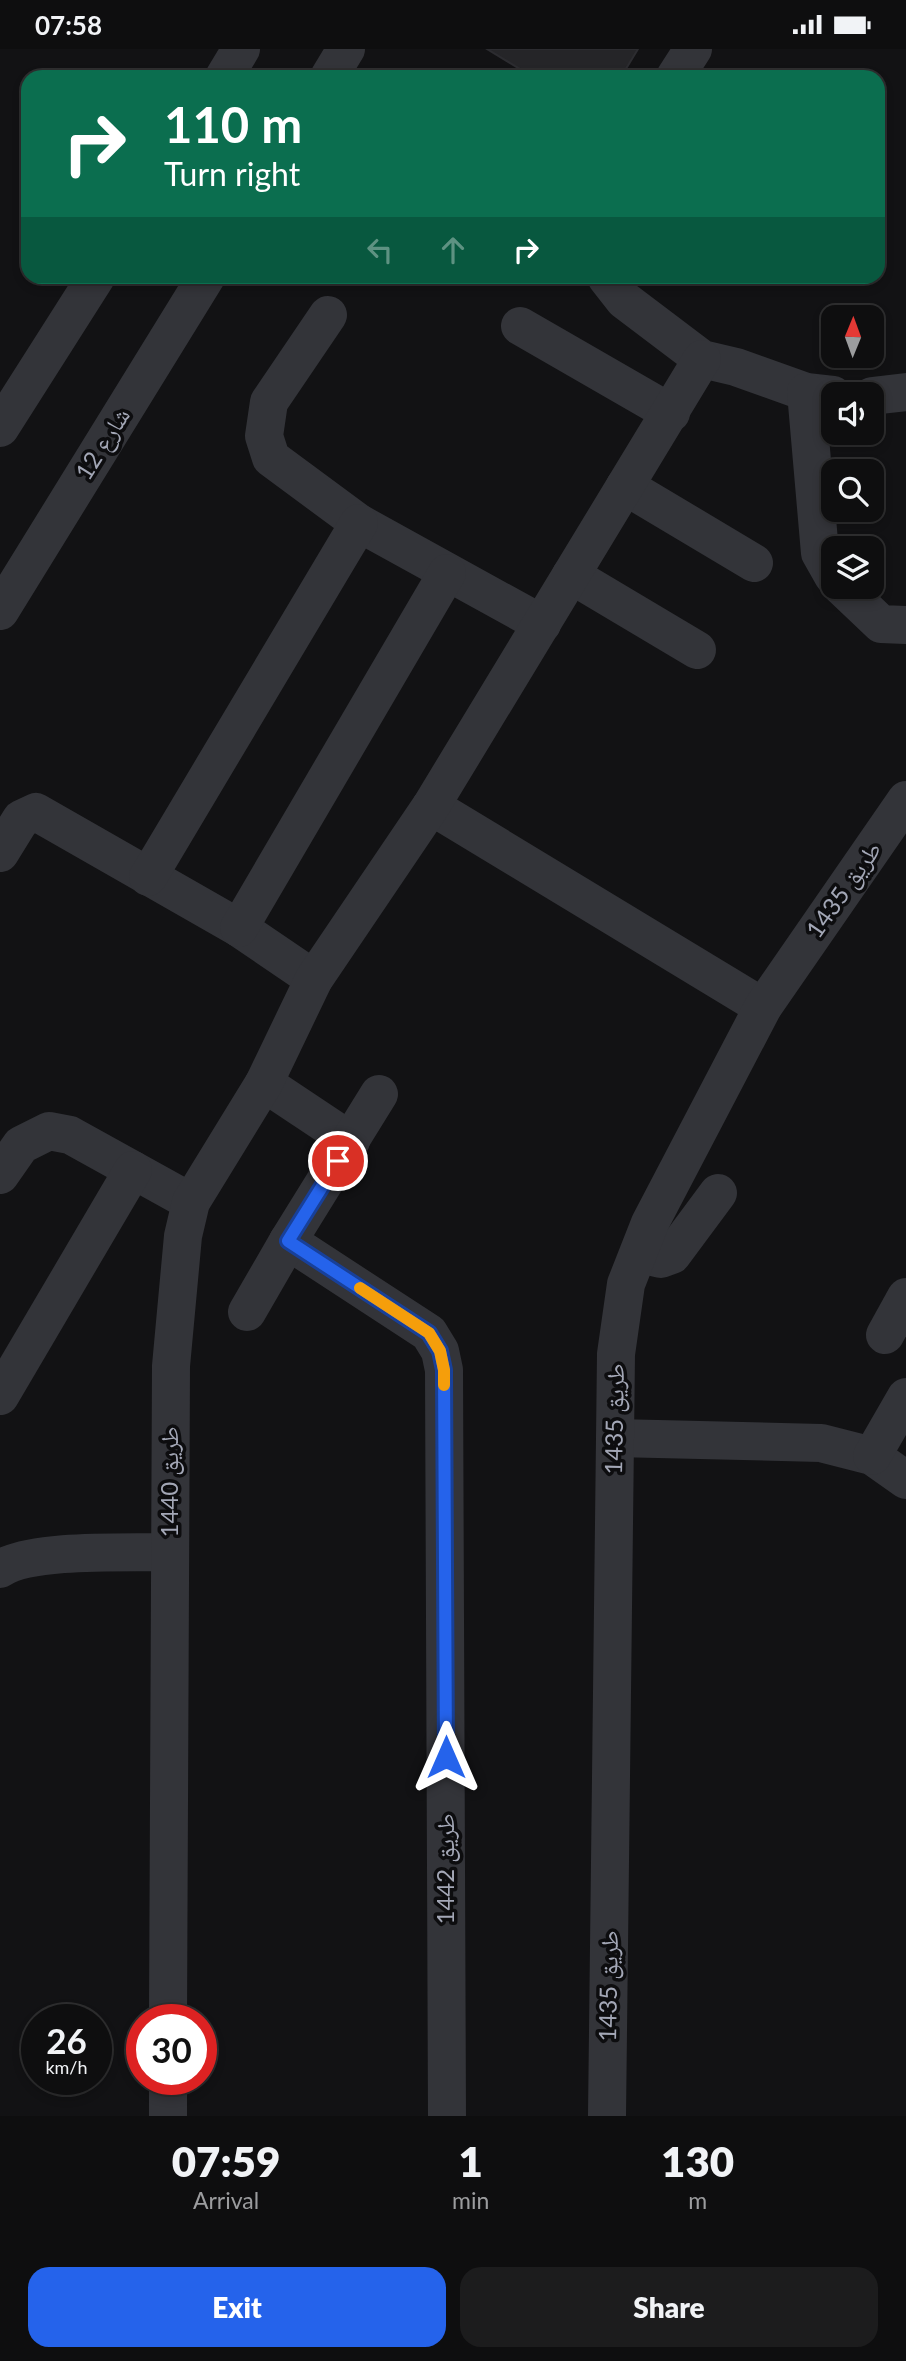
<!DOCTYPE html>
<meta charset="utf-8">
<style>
:root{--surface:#0e0e0f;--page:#1c1c1d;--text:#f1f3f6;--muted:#9b9c9e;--line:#2e2e2f;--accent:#2563eb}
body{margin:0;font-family:Lato,"Noto Naskh Arabic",sans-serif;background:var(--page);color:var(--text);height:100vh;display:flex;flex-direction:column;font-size:26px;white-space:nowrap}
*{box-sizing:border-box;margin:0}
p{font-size:23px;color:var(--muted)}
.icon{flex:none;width:38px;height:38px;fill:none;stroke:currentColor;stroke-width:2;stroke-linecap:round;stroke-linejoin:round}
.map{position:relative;height:2067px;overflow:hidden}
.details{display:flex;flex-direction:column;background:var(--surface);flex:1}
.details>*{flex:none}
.top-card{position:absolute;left:21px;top:21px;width:864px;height:214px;border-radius:21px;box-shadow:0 4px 10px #0003,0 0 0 2px var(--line);background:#0b6e4f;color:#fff;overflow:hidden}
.needle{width:46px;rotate:1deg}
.tools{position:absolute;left:821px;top:256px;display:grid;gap:14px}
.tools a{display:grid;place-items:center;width:63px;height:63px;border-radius:14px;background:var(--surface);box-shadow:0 4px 10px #0003,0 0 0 2px var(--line);font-size:35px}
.speed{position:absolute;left:21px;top:1955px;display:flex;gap:14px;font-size:35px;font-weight:700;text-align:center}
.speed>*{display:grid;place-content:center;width:91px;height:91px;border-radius:50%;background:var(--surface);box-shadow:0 4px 10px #0003,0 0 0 2px var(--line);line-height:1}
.speed small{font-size:18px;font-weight:400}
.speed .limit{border:10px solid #d22;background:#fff;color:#111}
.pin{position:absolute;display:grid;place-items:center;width:60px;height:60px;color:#fff;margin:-30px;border:4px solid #fff;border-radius:50%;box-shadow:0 2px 7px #0007}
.me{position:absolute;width:77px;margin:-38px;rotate:0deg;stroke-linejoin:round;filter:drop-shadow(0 0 5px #0008)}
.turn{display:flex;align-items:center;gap:24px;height:147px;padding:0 28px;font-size:32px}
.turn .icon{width:91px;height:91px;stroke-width:2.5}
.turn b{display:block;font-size:49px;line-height:60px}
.lanes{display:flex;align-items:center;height:66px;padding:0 28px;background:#0003;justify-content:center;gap:35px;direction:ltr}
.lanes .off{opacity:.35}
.eta{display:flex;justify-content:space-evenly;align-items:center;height:119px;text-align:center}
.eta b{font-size:42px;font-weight:800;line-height:49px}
.primary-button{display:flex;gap:14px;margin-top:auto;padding:14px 28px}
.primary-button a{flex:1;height:80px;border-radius:21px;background:var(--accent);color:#fff;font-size:28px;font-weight:800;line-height:80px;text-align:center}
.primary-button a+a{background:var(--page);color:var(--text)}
.status{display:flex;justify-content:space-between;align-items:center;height:49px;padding:0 35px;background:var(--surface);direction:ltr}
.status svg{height:19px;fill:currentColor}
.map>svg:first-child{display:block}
.building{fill:#252528;stroke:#2c2c30;stroke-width:2}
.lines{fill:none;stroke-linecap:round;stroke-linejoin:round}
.minor{stroke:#333439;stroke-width:38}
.route-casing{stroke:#184099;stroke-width:18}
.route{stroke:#2563eb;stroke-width:12}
.slow{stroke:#f59e0b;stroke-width:12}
.labels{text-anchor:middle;stroke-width:7;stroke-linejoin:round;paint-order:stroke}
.street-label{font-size:24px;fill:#a3a7b6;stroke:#0d0d0f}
</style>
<div class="status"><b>07:58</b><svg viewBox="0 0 49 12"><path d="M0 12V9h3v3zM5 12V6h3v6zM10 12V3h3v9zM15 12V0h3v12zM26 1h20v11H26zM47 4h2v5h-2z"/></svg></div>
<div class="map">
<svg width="906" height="2067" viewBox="0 0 906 2067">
<rect width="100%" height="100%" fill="#121214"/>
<polygon class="building" points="487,0 638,0 621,28 533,28"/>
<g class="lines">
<g class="minor">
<polyline points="224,28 241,0"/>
<polyline points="329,28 346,0"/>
<polyline points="675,28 693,0"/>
<polyline points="606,228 624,251 702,310 736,318 806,343 833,346"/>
<polyline points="328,266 269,353 264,387 271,409 359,474 542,575"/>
<polyline points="520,277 671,364"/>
<polyline points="806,343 820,504 833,527"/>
<polyline points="872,347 906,343"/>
<polyline points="0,379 96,228"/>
<polyline points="625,437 754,514"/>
<polyline points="571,526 697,601"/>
<polyline points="841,537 881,575 906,576"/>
<polyline points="0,562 206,228"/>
<polyline points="431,757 763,958"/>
<polyline points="0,804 21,770 36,763 239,879 314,930"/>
<polyline points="148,828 359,474"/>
<polyline points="239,879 447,524"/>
<polyline points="264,1034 351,1092"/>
<polyline points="0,1126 21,1096 49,1082 70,1086 191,1153"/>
<polyline points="288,1192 429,1284 440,1302 444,1321 447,2067"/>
<polyline points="639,1205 661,1210 672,1206 718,1144"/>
<polyline points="247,1263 288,1192 379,1045"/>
<polyline points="885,1286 906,1248"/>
<polyline points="0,1347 133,1121"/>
<polyline points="615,1389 821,1394 872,1407 906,1431"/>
<polyline points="872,1407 906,1348"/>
<path d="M0 1520C31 1499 130 1504 170 1503"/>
<polyline points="168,1970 171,1317 183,1187 191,1153 264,1034 314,930 431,757 702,310"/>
<polyline points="168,2067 168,2030"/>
<polyline points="607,2067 616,1305 626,1235 650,1174 763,958 906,751"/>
</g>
</g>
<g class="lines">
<g class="route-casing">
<polyline id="route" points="338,1112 288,1192 429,1284 440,1302 444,1321 446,1708"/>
</g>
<use href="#route" class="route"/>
<polyline class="slow" points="360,1239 429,1284 440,1302 444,1321 444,1336"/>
</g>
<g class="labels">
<g class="street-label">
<text transform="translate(103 395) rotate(-58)" y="8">شارع 12</text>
<text transform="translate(844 841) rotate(-55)" y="8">طريق 1435</text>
<text transform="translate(615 1370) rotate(-89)" y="8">طريق 1435</text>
<text transform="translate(170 1433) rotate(-90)" y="8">طريق 1440</text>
<text transform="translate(446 1820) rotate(-90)" y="8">طريق 1442</text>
<text transform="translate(609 1937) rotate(-89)" y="8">طريق 1435</text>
</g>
</g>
</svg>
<div class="tools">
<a><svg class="needle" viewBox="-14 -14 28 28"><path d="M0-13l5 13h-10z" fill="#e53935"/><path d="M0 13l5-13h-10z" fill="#9b9c9e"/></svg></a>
<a><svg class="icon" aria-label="sound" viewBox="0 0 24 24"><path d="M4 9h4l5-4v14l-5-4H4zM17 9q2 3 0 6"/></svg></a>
<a><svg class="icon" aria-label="search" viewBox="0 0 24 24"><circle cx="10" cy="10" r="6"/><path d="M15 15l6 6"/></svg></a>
<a><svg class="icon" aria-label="layers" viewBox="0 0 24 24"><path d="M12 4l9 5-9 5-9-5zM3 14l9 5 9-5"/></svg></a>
</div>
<div class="speed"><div>26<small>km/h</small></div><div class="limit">30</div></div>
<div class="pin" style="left:338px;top:1112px;background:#d93025"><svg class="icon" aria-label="arrive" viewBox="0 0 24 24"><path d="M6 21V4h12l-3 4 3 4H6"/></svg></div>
<svg class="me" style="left:446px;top:1708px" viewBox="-20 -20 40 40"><path d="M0-17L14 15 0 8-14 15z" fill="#2563eb" stroke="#fff" stroke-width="4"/></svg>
<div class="top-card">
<div class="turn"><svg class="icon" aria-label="right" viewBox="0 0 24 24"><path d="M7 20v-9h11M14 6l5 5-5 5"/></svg><div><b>110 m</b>Turn right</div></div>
<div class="lanes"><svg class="icon off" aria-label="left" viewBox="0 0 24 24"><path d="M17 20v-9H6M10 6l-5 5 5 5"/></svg><svg class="icon off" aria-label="ahead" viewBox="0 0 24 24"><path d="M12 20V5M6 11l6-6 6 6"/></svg><svg class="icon" aria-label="right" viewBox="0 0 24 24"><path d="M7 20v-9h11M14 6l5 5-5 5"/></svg></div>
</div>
</div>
<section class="details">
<div class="eta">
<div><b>07:59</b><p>Arrival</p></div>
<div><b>1</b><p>min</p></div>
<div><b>130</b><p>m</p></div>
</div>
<div class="primary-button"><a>Exit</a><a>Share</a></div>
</section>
